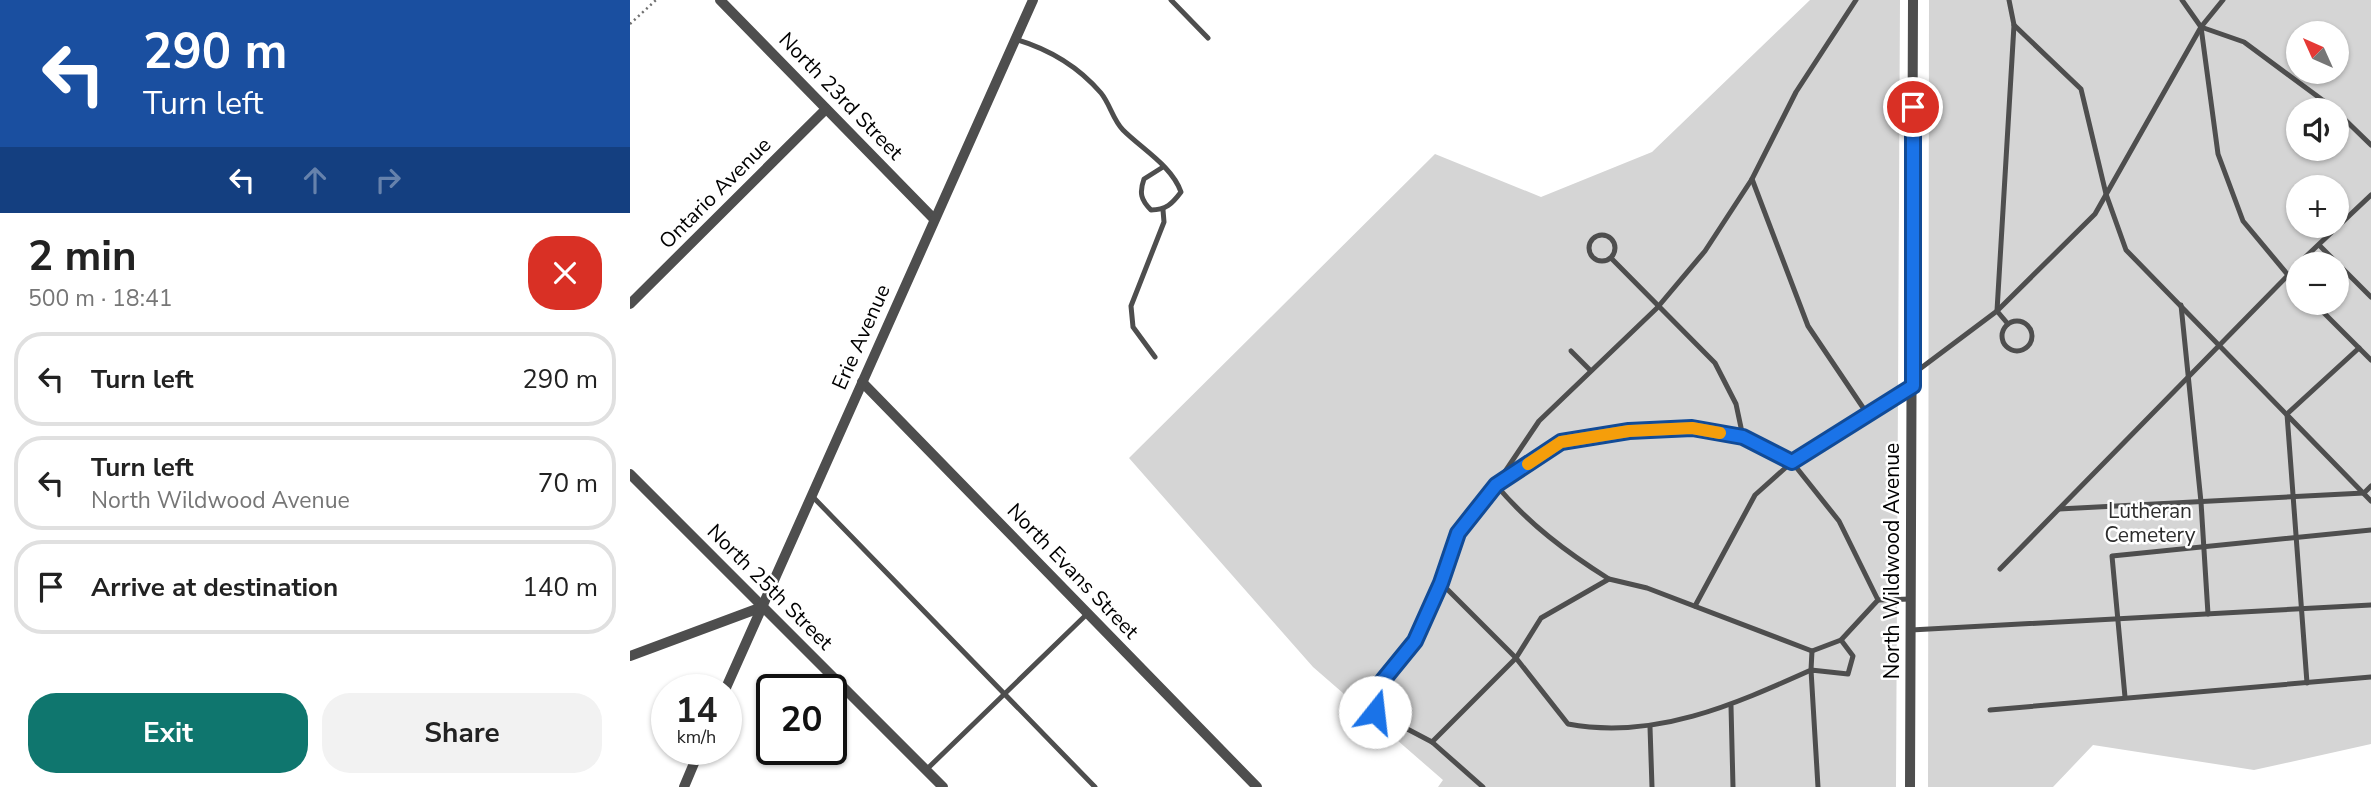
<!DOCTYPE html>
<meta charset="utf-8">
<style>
:root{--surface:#fff;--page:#f2f2f2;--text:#222;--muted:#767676;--line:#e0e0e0;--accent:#0f766e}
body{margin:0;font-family:"Nunito Sans",sans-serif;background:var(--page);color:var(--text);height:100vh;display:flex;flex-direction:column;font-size:26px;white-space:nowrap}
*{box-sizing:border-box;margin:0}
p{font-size:23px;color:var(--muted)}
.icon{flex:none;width:38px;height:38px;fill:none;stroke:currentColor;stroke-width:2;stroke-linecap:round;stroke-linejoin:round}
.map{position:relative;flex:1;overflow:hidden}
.drawer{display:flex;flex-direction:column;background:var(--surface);width:630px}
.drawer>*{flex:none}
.hud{background:#1a4fa0;color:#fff;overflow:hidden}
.needle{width:46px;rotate:315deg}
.buttons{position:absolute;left:1656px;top:21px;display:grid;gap:14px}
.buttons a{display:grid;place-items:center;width:63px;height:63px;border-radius:50%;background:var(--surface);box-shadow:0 2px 5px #0004;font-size:35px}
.speed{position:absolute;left:21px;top:674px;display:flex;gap:14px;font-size:35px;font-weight:700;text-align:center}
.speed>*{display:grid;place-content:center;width:91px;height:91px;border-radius:50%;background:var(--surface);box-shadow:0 2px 5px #0004;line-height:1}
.speed small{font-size:18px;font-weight:400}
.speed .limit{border:4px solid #111;border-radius:10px;background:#fff;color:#111}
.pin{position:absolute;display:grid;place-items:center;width:60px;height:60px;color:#fff;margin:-30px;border:4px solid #fff;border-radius:50%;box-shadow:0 2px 7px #0007}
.me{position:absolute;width:77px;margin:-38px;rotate:16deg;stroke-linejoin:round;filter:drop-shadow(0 0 5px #0008)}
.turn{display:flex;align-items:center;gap:24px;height:147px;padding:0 28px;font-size:32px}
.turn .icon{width:91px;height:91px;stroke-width:2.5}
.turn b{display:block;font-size:49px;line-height:60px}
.lanes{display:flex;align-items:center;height:66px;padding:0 28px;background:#0003;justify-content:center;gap:35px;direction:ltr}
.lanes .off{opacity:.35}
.round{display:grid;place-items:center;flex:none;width:74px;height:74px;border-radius:28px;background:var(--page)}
.head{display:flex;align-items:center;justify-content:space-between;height:119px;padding:0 28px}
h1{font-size:42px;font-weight:700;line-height:52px}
.primary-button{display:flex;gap:14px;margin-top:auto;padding:14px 28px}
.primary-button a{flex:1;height:80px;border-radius:28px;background:var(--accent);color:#fff;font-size:28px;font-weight:700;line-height:80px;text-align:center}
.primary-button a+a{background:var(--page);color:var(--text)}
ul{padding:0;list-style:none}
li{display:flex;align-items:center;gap:21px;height:94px;margin:0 14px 10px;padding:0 14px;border:4px solid var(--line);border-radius:28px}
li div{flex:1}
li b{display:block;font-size:26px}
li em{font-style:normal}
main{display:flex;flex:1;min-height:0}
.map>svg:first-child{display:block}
.green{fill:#d5d5d5;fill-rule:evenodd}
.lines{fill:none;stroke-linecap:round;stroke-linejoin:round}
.path{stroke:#707070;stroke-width:2.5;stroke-dasharray:2 3.5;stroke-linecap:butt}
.lane{stroke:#4e4e4e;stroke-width:5}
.street{stroke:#4e4e4e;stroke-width:10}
.route-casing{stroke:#114b97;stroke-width:18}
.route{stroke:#1a73e8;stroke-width:12}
.slow{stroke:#f59e0b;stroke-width:12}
.labels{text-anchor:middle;stroke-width:5;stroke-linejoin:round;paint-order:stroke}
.street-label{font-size:21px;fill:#000;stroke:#fff}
.park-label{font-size:21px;fill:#2c2c2c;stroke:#fff}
</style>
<main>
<section class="drawer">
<div class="hud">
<div class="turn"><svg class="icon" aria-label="left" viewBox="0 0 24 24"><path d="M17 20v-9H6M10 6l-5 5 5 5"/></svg><div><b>290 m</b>Turn left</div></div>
<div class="lanes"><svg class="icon" aria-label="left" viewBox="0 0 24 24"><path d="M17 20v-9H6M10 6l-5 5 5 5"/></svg><svg class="icon off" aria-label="ahead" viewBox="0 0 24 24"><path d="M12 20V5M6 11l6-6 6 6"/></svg><svg class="icon off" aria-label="right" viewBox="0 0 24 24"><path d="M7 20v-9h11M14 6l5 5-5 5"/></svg></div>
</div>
<div class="head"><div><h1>2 min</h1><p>500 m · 18:41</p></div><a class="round" style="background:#d93025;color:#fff"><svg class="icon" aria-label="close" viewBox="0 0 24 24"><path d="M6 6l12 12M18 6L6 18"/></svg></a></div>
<ul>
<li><svg class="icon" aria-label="left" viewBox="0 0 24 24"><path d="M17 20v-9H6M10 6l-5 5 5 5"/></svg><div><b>Turn left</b></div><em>290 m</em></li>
<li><svg class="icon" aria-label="left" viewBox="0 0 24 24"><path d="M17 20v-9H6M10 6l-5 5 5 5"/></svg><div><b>Turn left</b><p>North Wildwood Avenue</p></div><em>70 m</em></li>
<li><svg class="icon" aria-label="arrive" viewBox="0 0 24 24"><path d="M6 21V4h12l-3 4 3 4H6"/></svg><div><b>Arrive at destination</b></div><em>140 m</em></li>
</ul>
<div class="primary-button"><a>Exit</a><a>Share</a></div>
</section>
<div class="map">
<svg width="1741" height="787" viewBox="0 0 1741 787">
<rect width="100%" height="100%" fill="#fff"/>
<g class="green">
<polygon points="1180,0 1270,0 1266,787 808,787 813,780 683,667 499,458 805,154 911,197 1022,152"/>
<path d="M1299 0H1741V744L1624 770 1463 745 1423 787H1298ZM1668 33H1706V72H1668ZM1668 110H1706V149H1668ZM1668 187H1706V226H1668ZM1668 264H1706V303H1668Z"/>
</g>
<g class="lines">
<polyline class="path" points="0,24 26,0"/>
<g class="lane">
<polyline points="541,0 578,38"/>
<polyline points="1552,0 1571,27 1588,154 1613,221 1668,287"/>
<polyline points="1384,25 1451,89 1476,194 1496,250 1741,501"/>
<polyline points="1571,27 1614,42 1706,110"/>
<path d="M385 39C419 49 448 66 471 93 480 104 483 120 493 130 512 149 542 166 551 192 542 204 536 210 521 210 511 200 509 193 514 179L533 167"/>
<polyline points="1706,111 1741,145"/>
<polyline points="1122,179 1178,326 1238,415"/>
<circle cx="972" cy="248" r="13"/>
<polyline points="1689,245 1741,297"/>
<polyline points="981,258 1085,363 1106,404 1113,437"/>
<polyline points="1668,264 1741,195"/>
<polyline points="1684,303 1741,360"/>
<polyline points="1551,305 1571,502 1578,614"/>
<circle cx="1387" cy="336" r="15"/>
<polyline points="1378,324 1367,311 1384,25 1379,0"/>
<polyline points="941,351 959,369"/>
<polyline points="525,357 503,327 501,306 534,222 533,210"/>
<polyline points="1283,374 1367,311 1465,214 1571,27 1593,0"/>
<polyline points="182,496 465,787"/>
<polyline points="1429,509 1734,493 1741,486"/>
<polyline points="1370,569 1668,265"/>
<path d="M979 579C936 552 899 524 866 485L931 442 999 431 1062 428 1113 437 1162 462 1209 521 1248 600 1281 599"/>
<path d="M811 583 886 658 938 724C1025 740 1103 705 1181 670L1182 651"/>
<polyline points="1065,606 1125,495 1162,462 1280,388"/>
<polyline points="1281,630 1741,605"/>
<polyline points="1211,640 1248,600"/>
<polyline points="1677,683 1657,414 1729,348"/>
<polyline points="1495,697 1482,556 1741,530"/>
<polyline points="1101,706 1103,787"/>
<polyline points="1360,710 1741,677"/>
<polyline points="1020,727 1022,787"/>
<polyline points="802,742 886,658 911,618 979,579 1017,588 1182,651 1211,640 1223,656 1218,674 1181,670 1188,787"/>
<polyline points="296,770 457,614"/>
<polyline points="853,787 802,742 745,712 741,696 785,641 811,583 828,533 866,485 909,421 1027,308 1075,251 1122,179 1166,92 1226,0"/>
</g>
<g class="street">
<polyline points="90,0 304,219"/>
<polyline points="0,304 196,109"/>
<polyline points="232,382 627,787"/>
<polyline points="0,474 313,787"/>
<polyline points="0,656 132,607"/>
<polyline points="95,690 403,0"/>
<polyline points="54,787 70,749"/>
<polyline points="1280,787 1283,0"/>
</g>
</g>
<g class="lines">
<g class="route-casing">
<polyline id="route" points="745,712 741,695 785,641 811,583 828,533 866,485 931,442 999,431 1062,428 1113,437 1162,462 1283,386 1283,107"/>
</g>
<use href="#route" class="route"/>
<polyline class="slow" points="898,464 931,442 999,431 1062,428 1090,433"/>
</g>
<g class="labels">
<g class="street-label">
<text transform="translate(211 96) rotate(46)" y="7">North 23rd Street</text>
<text transform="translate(85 193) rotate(-45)" y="7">Ontario Avenue</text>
<text transform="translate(231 337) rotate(-66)" y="7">Erie Avenue</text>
<text transform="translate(1262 561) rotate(-90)" y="7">North Wildwood Avenue</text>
<text transform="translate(443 571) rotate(46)" y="7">North Evans Street</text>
<text transform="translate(140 587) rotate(45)" y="7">North 25th Street</text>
</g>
<g class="park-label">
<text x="1520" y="518">Lutheran<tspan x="1520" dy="24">Cemetery</tspan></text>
</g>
</g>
</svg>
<div class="buttons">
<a><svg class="needle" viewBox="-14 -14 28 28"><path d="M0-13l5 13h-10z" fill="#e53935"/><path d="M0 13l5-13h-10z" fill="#767676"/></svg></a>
<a><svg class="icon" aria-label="sound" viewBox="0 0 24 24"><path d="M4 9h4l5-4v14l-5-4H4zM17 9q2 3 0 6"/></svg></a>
<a>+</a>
<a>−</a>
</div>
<div class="speed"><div>14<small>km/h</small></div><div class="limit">20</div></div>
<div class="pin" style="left:1283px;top:107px;background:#d93025"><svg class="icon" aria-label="arrive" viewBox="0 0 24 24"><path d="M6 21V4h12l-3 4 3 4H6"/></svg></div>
<svg class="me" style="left:745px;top:712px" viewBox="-20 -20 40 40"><circle r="19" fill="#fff"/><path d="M0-13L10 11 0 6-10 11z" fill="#1a73e8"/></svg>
</div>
</main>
